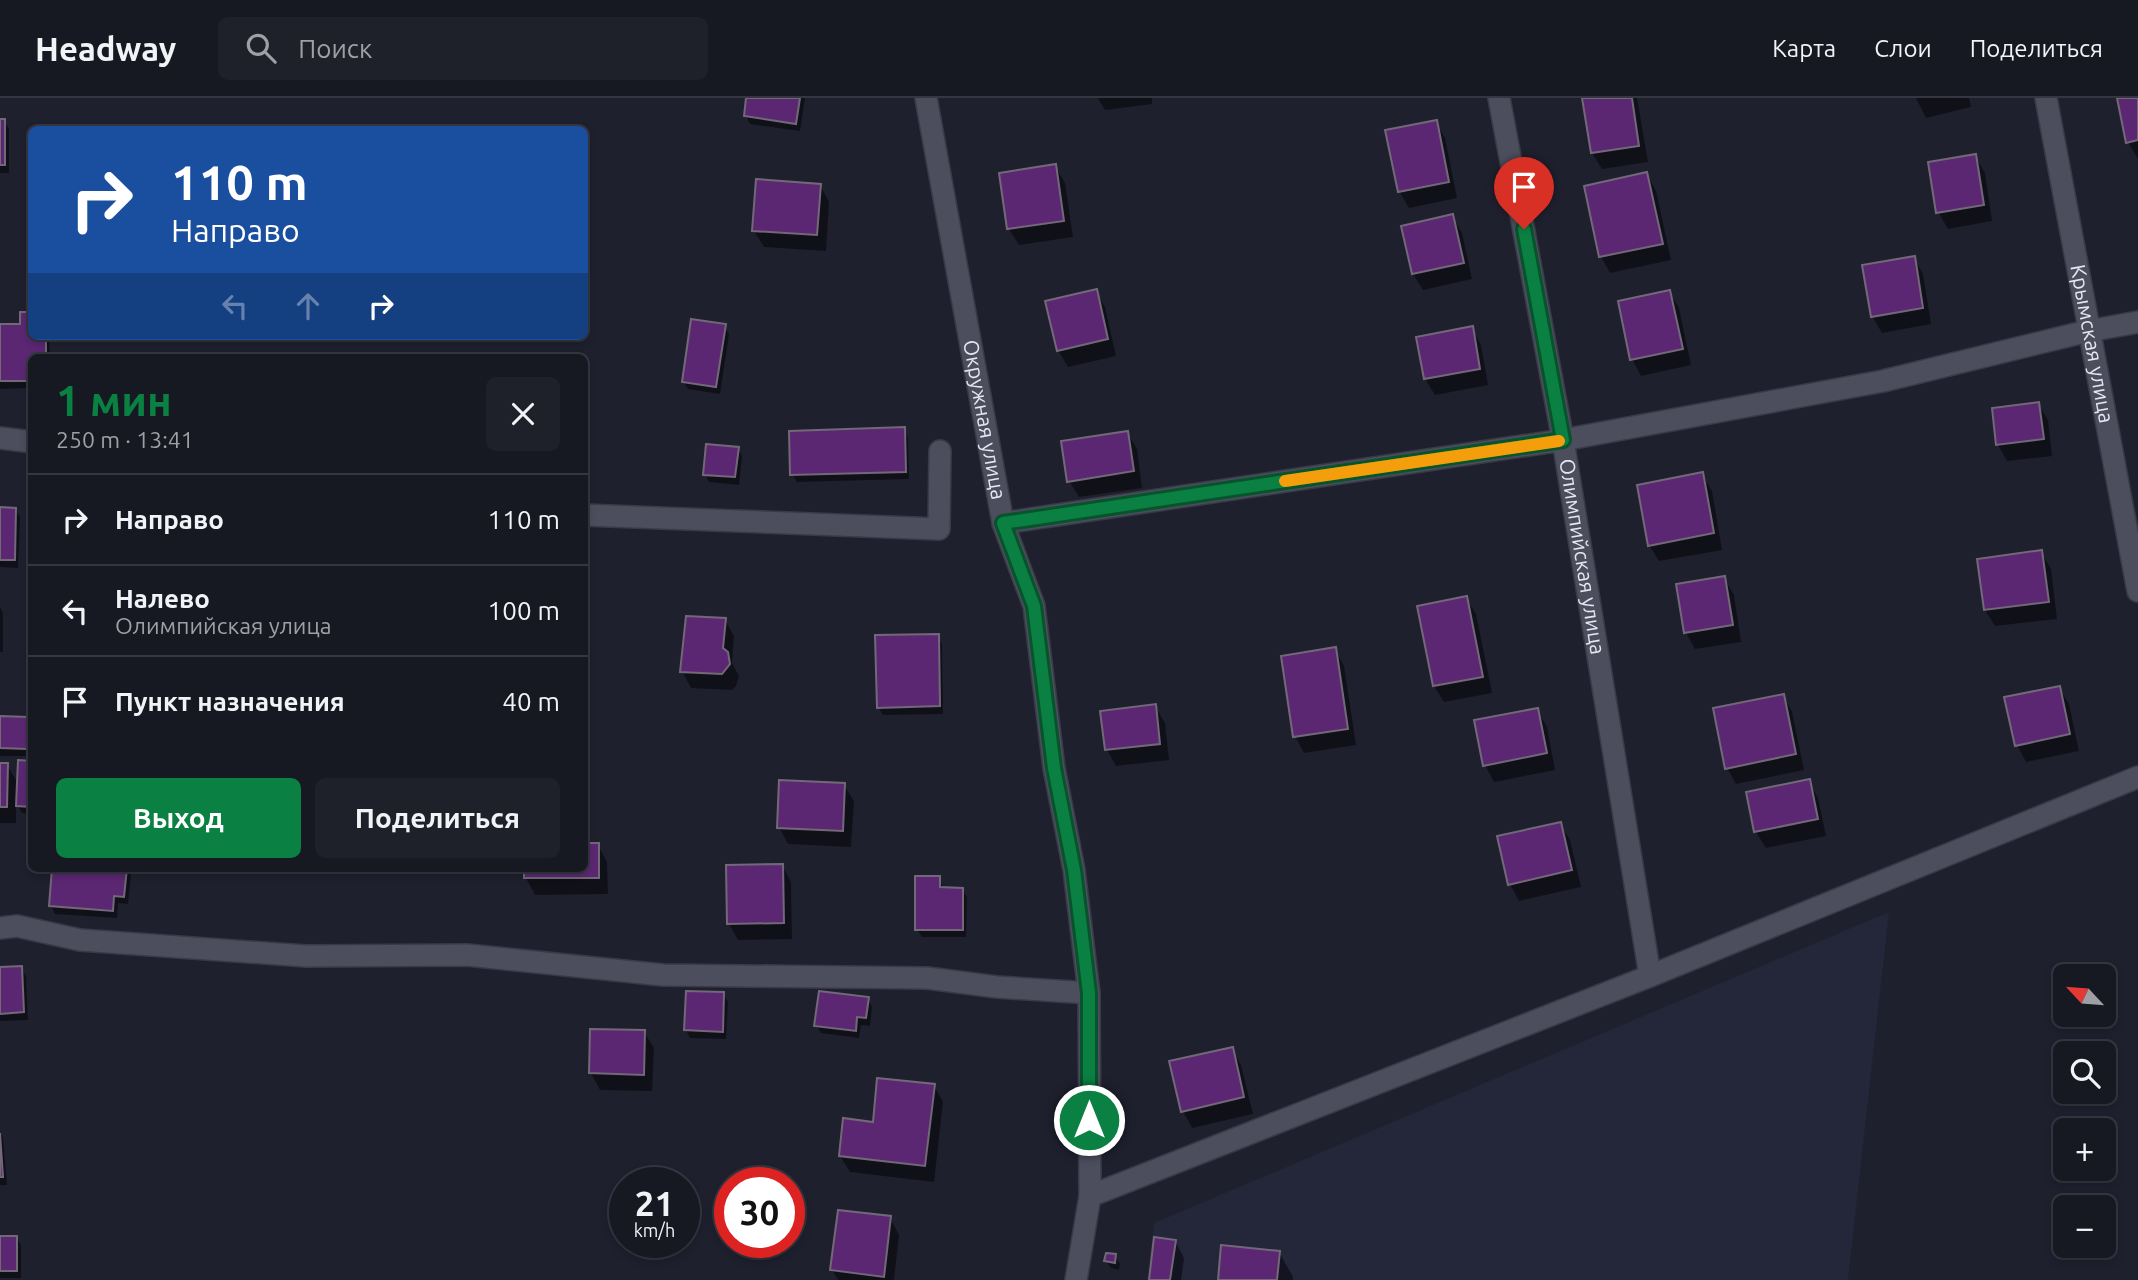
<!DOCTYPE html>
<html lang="ru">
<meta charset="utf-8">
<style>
:root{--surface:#161822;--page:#1f212a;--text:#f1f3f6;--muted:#9ea0a5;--line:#353740;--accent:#0b8043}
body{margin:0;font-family:Ubuntu,sans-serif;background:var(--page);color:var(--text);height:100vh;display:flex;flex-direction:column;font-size:26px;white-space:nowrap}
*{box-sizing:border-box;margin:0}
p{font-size:23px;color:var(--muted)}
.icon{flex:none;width:38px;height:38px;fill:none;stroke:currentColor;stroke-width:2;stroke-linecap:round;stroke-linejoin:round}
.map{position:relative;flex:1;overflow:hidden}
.sheet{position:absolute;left:28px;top:256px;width:560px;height:518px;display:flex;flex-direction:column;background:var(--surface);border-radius:10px;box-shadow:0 4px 10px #0003,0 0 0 2px var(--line)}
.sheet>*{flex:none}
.banner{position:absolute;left:28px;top:28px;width:560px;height:214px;border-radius:10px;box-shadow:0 4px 10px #0003,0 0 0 2px var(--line);background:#1a4fa0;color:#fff;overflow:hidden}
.needle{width:46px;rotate:296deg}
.tools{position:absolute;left:2053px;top:866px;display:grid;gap:14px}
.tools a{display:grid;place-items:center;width:63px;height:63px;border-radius:10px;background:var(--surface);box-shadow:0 4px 10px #0003,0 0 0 2px var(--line);font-size:35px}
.speed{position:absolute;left:609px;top:1069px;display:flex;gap:14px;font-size:35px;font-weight:700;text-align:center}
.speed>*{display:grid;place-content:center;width:91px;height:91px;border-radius:50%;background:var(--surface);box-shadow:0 4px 10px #0003,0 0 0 2px var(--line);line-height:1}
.speed small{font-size:18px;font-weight:400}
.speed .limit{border:10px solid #d22;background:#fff;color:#111}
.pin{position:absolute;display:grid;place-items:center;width:60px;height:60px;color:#fff;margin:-72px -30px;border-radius:50% 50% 50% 0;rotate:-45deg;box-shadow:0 0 7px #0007}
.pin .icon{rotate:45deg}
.me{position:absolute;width:77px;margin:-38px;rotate:0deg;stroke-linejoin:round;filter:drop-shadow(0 0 5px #0008)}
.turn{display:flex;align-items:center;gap:24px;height:147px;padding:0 28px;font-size:32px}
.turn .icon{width:91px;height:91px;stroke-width:2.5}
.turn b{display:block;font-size:49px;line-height:60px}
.lanes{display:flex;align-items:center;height:66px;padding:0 28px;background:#0003;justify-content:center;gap:35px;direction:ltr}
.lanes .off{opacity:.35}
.round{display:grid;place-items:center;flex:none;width:74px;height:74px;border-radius:10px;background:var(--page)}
.overview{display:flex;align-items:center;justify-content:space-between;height:119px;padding:0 28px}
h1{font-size:42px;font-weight:600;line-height:52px;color:var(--accent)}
.action{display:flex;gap:14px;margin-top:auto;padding:14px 28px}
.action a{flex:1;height:80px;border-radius:10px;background:var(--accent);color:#fff;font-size:28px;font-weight:600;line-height:80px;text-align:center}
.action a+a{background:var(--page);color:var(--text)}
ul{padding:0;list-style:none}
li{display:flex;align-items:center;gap:21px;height:91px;padding:0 28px;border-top:2px solid var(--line)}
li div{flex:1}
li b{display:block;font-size:26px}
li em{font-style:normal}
header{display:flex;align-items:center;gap:42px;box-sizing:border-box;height:98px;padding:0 35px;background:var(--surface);border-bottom:2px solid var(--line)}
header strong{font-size:33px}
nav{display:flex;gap:38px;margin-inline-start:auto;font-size:24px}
.search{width:490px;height:63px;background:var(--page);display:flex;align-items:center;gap:18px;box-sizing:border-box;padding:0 24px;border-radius:10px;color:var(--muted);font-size:26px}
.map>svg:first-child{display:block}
.built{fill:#24263a}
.shadow{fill:#0007}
.building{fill:#5b2772;stroke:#726878;stroke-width:2}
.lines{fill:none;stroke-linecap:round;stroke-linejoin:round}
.minor-casing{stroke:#393a46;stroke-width:24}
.minor{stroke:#4c4e5e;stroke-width:21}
.route-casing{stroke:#07532c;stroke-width:18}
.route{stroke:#0b8043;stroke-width:12}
.slow{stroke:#f59e0b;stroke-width:12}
.labels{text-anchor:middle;stroke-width:7;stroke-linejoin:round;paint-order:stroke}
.street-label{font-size:21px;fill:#e5e6f0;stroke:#151624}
</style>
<header>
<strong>Headway</strong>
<div class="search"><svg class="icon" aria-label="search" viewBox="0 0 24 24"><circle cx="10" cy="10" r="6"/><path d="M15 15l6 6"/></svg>Поиск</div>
<nav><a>Карта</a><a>Слои</a><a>Поделиться</a></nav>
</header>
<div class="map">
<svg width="2138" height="1182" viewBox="0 0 2138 1182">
<rect width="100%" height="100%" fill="#1e202e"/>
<polygon class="built" points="1889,814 1848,1182 1147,1182 1154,1125"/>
<g class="shadow">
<polygon points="748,0 805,0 800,33 750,26 746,18"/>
<polygon points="1098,0 1152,0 1152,6 1105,12"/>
<polygon points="1584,0 1637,0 1648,64 1602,71 1592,55"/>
<polygon points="1916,0 1969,0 1971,9 1926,20"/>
<polygon points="2119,0 2138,0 2138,61 2128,44"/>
<polygon points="0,23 4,23 9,31 9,75 0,75"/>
<polygon points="1436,24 1445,40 1457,100 1409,110 1399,93"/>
<polygon points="1975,58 1985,75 1992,123 1948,131 1938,114"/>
<polygon points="1055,68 1065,85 1073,139 1019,147 1009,131 1001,76"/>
<polygon points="1647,76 1656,93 1671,162 1610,175 1601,159 1586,90"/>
<polygon points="820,87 829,104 826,153 764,149 754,133"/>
<polygon points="1452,118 1462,135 1472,181 1423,192 1413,176 1403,129"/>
<polygon points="1914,160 1923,176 1931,226 1882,235 1872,218"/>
<polygon points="1096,193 1105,209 1116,258 1068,269 1058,252"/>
<polygon points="1669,193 1679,210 1691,267 1641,278 1632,261"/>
<polygon points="0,228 32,238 49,238 50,259 32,259 32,290 0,291"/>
<polygon points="724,228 729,236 720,296 688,291 683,283"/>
<polygon points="1472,230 1481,247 1488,287 1435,297 1425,281"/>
<polygon points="2038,306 2048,322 2052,358 2007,363 1998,347 1994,311"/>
<polygon points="904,331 908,339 909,381 797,384 792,376"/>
<polygon points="1127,334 1137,351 1142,390 1079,399 1069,383"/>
<polygon points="738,350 742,358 739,387 709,384 705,376"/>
<polygon points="1702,376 1712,393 1722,452 1659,463 1649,447"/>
<polygon points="0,411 15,411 20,419 18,470 0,469"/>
<polygon points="2041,454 2051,471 2057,521 1995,528 1985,512 1979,462"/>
<polygon points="1724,480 1734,497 1741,544 1695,551 1686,535"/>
<polygon points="1466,500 1476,516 1492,595 1444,604 1434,588"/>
<polygon points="0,509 3,515 3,554 0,554"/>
<polygon points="725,522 734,538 732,565 739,578 736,588 732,592 691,590 682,573"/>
<polygon points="938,538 942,546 943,616 883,617 878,609"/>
<polygon points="1335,551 1344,568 1356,647 1304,655 1295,638"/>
<polygon points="2059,590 2069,606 2079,653 2026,664 2017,647"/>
<polygon points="1783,597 1792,614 1804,672 1736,686 1727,670"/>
<polygon points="1155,608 1165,625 1169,662 1116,668 1107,652 1102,614"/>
<polygon points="1537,612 1547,629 1555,672 1494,684 1485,667"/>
<polygon points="0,620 27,621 31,628 31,658 0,658"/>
<polygon points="32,665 32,716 22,715 16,705 16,725 0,725 0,667 7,667 19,687"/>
<polygon points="1809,683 1818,700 1826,738 1766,750 1756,734 1748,696"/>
<polygon points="844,687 854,703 851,749 788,746 779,729"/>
<polygon points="1560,726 1570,742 1581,789 1519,803 1510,786"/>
<polygon points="598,747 607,764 608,796 535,797 526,780 526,770 584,770"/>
<polygon points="782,767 791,784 792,841 738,842 729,826"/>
<polygon points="53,770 129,770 131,774 128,806 118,805 117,820 55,816 51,808"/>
<polygon points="939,780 944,791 962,791 967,799 966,839 922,839 917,831"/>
<polygon points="21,870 26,878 28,922 0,923 0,871"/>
<polygon points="723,896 728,904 726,941 690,940 686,932"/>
<polygon points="868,901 872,909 870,928 861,927 859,940 821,935 816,927"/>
<polygon points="644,934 654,950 652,993 600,992 591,975"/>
<polygon points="1232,951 1241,967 1253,1016 1192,1030 1183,1013"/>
<polygon points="934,988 943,1004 934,1084 850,1074 840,1058 874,1026"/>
<polygon points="0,1034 3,1040 7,1087 0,1087"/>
<polygon points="890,1120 899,1137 894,1182 838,1182 832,1172"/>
<polygon points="16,1139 21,1147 21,1180 0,1180 0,1140"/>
<polygon points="1175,1143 1184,1160 1181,1182 1150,1182"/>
<polygon points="1279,1154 1293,1179 1293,1182 1219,1182"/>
<polygon points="1115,1158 1120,1166 1119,1172 1111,1170 1106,1163"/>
</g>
<g class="building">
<polygon points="746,0 800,0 796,26 744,18"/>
<polygon points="1582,0 1632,0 1639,48 1591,55"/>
<polygon points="2117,0 2138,0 2138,42 2126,45"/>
<rect x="0" y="21" width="5" height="46"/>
<polygon points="1437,22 1449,84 1398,94 1385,32"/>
<polygon points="1976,56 1984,107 1936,115 1928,64"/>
<polygon points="1056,66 1064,123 1007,131 999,75"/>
<polygon points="1647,74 1663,146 1599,159 1584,88"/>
<polygon points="756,81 821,86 817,137 752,133"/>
<polygon points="1453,116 1464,165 1412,176 1401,128"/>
<polygon points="1915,158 1923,210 1871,219 1862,167"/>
<polygon points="1097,191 1108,241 1057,253 1045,203"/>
<polygon points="1670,192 1683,251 1630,262 1618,203"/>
<polygon points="20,214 32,214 32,238 46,238 46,259 32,259 32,283 0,283 0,226 20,226"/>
<polygon points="691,221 726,226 716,289 682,284"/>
<polygon points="1473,228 1480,271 1424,281 1416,239"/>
<polygon points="2039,304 2044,341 1996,347 1992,310"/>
<polygon points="905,329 906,374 790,377 789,333"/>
<polygon points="1128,333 1134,373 1067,384 1061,343"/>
<polygon points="706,346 739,349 735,379 703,377"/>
<polygon points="1703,374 1714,435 1648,448 1637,387"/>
<polygon points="0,409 16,410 15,462 0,462"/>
<polygon points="2042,452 2049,504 1984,512 1977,461"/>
<polygon points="1725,478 1733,527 1684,535 1676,486"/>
<polygon points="1467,498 1483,579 1433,588 1417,508"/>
<polygon points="686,518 726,520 723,550 728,554 730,566 722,576 680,574"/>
<polygon points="939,536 940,608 877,610 875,537"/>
<polygon points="1336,549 1348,631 1293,639 1281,558"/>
<polygon points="2060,588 2070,636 2015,648 2004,599"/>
<polygon points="1784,596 1796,656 1725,671 1713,610"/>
<polygon points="1156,606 1160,646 1105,652 1100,613"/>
<polygon points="1538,610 1547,655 1483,668 1474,622"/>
<polygon points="0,618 28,619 27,651 0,650"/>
<polygon points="18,662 32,663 32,709 16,708"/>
<polygon points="0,665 8,665 7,709 0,709"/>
<polygon points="1810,681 1818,721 1754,734 1746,694"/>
<polygon points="779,682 845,685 843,733 777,730"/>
<polygon points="1561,724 1572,772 1508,787 1497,738"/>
<polygon points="584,745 599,745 599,780 524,780 524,770 584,770"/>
<polygon points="783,766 784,825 727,826 726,767"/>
<polygon points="52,770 127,770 124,799 114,798 113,813 49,808"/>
<polygon points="915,778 940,778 940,789 963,790 963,832 915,832"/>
<polygon points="22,868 24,914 0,916 0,869"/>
<polygon points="686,893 724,894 723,934 684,932"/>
<polygon points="819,893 869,899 866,920 857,919 856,933 814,928"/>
<polygon points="590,931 645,932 644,977 589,975"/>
<polygon points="1233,949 1244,999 1181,1014 1169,963"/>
<polygon points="877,980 935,986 925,1068 839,1058 843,1020 873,1024"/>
<polygon points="0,1035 3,1079 0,1079"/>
<polygon points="838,1112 891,1118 884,1179 830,1172"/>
<rect x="0" y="1138" width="17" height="35"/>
<polygon points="1154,1139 1176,1142 1170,1182 1149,1182"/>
<polygon points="1221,1147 1280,1153 1277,1182 1218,1182"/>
<polygon points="1106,1155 1116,1156 1115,1165 1104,1163"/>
</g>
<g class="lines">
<g class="minor-casing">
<g id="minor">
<path id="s1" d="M926 0 1003 425 1034 508 1054 670 1074 772 1089 895 1090 1098 1076 1182"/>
<path id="s2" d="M1499 0 1563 342 1650 878"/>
<path id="s3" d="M2046 0 2138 493"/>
<polyline points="0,340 32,344"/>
<polyline points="584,417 939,431 940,353"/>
<polyline points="1003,425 1563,342 1883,283 2088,233 2138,224"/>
<polyline points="0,830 17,828 80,842 306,858 467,857 663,877 927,880 997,889 1089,895"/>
<polyline points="1090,1098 1650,878 2138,679"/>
</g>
</g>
<use href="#minor" class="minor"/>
</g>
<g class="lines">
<g class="route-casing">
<polyline id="route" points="1089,1022 1089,895 1074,772 1054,670 1034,508 1003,425 1563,342 1524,131"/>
</g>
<use href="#route" class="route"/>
<polyline class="slow" points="1285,383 1559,343"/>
</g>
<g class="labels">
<g class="street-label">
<text dy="7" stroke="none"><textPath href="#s3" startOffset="250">Крымская улица</textPath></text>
<text dy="7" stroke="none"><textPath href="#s1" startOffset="327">Окружная улица</textPath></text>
<text dy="7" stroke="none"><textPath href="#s2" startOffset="466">Олимпийская улица</textPath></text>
</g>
</g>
</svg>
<div class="tools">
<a><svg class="needle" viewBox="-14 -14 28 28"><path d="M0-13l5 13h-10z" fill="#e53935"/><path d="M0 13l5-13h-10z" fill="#9ea0a5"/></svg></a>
<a><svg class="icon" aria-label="search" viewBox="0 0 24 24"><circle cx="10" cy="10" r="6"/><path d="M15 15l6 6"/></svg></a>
<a>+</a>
<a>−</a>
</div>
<div class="speed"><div>21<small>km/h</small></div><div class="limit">30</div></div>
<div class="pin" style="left:1524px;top:131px;background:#d93025"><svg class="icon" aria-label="arrive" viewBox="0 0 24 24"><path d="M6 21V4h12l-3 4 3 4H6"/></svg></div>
<svg class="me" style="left:1089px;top:1022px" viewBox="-20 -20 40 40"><circle r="17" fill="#0b8043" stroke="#fff" stroke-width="3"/><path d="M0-11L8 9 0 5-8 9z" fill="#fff"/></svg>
<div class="banner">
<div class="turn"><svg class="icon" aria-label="right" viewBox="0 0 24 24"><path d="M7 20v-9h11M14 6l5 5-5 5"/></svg><div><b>110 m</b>Направо</div></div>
<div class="lanes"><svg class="icon off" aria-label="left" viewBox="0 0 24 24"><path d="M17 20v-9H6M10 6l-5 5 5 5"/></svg><svg class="icon off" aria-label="ahead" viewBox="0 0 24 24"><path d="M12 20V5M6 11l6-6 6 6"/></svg><svg class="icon" aria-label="right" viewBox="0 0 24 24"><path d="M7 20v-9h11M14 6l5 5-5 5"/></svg></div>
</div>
<section class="sheet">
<div class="overview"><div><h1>1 мин</h1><p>250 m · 13:41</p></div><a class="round"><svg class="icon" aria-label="close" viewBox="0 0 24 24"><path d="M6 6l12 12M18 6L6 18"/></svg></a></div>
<ul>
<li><svg class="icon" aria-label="right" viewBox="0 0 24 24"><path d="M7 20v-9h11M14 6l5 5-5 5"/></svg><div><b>Направо</b></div><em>110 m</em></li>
<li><svg class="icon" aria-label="left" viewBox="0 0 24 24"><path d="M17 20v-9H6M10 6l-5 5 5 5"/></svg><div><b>Налево</b><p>Олимпийская улица</p></div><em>100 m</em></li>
<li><svg class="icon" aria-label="arrive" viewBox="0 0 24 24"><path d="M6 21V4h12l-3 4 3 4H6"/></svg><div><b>Пункт назначения</b></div><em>40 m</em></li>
</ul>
<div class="action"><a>Выход</a><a>Поделиться</a></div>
</section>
</div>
